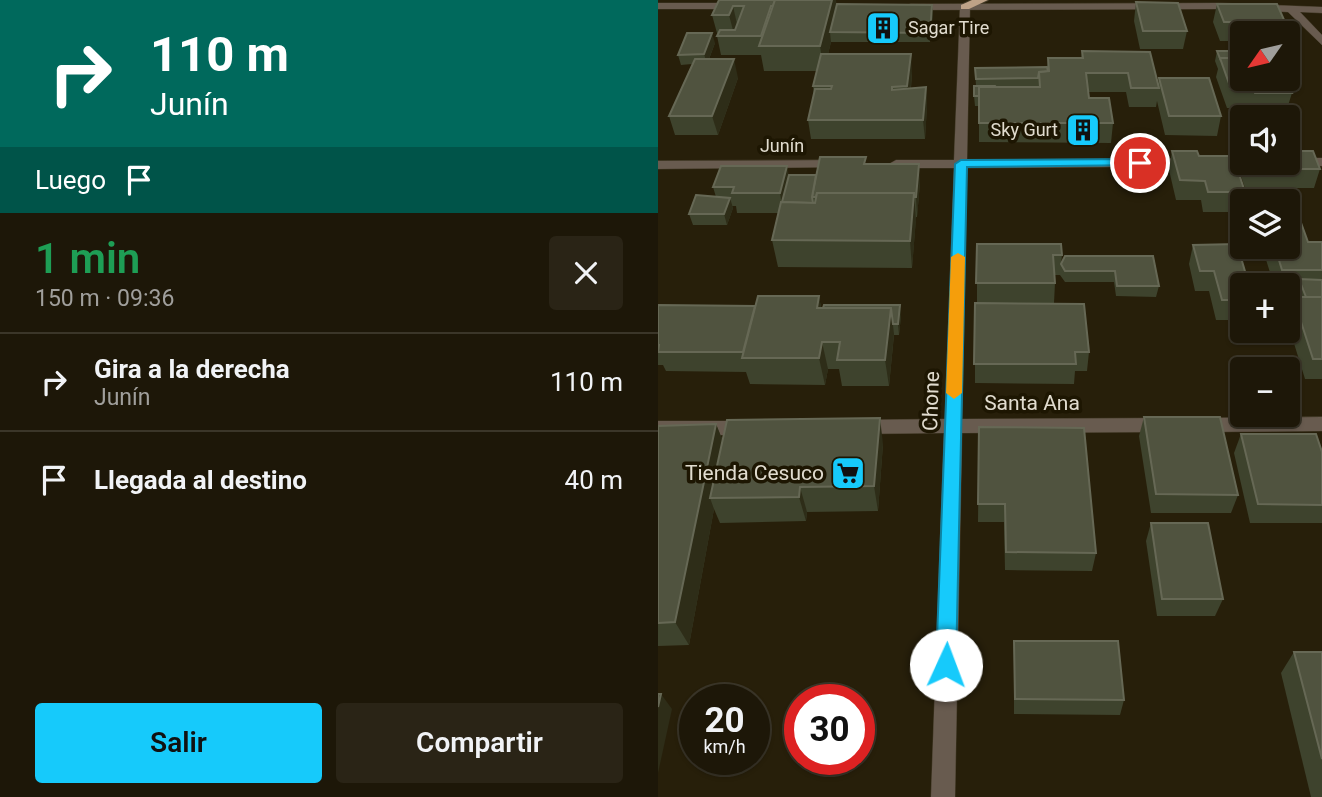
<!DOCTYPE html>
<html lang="es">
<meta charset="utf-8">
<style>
:root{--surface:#1d1708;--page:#2a2416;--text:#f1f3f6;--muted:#a09f9c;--line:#3b3629;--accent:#16cafb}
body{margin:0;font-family:Roboto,sans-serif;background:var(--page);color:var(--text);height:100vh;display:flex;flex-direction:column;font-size:26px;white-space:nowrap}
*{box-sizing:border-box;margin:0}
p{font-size:23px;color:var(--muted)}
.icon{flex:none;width:38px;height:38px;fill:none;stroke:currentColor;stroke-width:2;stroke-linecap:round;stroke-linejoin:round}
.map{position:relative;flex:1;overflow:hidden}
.sheet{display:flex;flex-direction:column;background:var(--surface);width:658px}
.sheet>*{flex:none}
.hud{background:#00695c;color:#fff;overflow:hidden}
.needle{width:46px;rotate:236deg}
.tools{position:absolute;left:572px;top:21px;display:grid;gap:14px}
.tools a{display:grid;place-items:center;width:70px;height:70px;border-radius:7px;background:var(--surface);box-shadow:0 2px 5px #0004,0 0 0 2px var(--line);font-size:35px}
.speed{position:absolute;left:21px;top:684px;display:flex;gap:14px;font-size:35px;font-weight:700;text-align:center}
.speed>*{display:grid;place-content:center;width:91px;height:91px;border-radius:50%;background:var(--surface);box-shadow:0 2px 5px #0004,0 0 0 2px var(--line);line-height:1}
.speed small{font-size:18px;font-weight:400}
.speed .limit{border:10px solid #d22;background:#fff;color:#111}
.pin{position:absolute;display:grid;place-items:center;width:60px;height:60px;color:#fff;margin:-30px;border:4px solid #fff;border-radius:50%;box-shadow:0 2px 7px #0007}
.me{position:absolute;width:77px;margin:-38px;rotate:2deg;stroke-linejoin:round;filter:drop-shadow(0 0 5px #0008)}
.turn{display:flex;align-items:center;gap:24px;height:147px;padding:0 35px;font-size:32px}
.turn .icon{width:91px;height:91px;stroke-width:2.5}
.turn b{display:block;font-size:49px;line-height:60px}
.then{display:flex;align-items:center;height:66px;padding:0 35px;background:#0003;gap:14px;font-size:26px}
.round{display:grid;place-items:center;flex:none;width:74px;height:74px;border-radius:7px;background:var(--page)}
.summary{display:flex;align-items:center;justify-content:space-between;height:119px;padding:0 35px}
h1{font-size:42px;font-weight:600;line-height:52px;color:#1e9e55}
.cta{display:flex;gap:14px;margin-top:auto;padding:14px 35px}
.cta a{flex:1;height:80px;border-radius:7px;background:var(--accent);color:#111;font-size:28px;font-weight:600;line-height:80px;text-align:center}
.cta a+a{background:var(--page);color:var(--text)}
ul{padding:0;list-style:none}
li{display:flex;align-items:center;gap:21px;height:98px;padding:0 35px;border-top:2px solid var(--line)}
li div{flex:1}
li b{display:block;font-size:26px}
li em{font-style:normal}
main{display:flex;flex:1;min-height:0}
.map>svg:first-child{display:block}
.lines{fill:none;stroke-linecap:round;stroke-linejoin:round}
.minor-casing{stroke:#413926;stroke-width:1}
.tertiary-casing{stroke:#413926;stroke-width:1}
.trunk-casing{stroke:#413926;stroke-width:2}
.minor{fill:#685b4f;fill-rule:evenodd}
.tertiary{fill:#685b4f;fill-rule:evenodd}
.trunk{fill:#bea287;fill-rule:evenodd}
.wall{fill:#3e432d}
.shaded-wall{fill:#2e2d18}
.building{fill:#50533f;stroke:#666855;stroke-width:2}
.route{fill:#16cafb;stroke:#0e83a3;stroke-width:2}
.slow{fill:#f59e0b}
.labels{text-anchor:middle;stroke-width:7;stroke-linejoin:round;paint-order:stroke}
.far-poi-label{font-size:18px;fill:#e1dccf;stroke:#1d1602;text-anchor:start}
.far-street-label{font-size:18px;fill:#e1dccf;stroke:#1d1602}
.street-label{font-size:21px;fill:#e1dccf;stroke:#1d1602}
.poi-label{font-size:21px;fill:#e1dccf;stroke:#1d1602;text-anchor:end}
</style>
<main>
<section class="sheet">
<div class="hud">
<div class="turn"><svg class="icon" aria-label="right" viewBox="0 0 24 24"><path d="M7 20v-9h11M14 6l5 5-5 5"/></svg><div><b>110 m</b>Junín</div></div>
<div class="then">Luego<svg class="icon" aria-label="arrive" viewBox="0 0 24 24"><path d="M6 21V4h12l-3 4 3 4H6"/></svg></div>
</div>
<div class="summary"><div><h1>1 min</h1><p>150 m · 09:36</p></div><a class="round"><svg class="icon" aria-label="close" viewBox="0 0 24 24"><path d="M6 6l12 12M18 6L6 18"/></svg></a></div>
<ul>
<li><svg class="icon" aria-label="right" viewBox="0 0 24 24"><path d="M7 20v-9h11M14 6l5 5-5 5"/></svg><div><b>Gira a la derecha</b><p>Junín</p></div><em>110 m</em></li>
<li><svg class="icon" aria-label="arrive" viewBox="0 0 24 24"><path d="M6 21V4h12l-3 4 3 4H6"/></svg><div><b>Llegada al destino</b></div><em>40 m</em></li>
</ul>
<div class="cta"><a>Salir</a><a>Compartir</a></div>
</section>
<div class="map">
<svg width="664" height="797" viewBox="0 0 664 797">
<rect width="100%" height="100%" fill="#271f0a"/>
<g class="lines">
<g class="minor-casing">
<g id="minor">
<polygon points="307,4 312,7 309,160 584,158 584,163 590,163 584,166 309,168 304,419 507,418 513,420 516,425 513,430 507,432 304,433 297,797 273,797 286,433 199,434 193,432 190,427 193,422 199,420 287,419 296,168 238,168 231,164 238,160 296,160 302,7"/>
<polygon points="630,158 664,158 664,166 625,165 624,163 630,163"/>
<polygon points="182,160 189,164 187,167 0,169 0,161"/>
<polygon points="664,417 664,431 542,432 536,430 533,425 536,420 542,418"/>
<polygon points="0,421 90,421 96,423 99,428 96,433 90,435 0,435"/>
</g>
</g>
<g class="tertiary-casing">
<g id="tertiary">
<polygon points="0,3 80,3 85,6 80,9 0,9"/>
<polygon points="562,3 664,7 664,13 642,12 664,35 664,45 630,12 562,9 252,10 247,7 252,4"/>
</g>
</g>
<g class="trunk-casing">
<polygon id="trunk" points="314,0 330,0 311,9 303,9 303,5"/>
</g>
<use href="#minor" class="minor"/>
<use href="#tertiary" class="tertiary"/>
<use href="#trunk" class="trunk"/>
</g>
<g class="wall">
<polygon points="61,0 178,0 178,5 275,14 272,42 173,42 170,54 254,73 253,88 268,87 269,106 267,139 153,139 150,120 156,94 155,86 159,71 106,71 103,55 63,55 59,36 60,33 59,33 54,15"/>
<polygon points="478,2 529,31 525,49 482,49 476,21"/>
<polygon points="559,4 627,22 626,26 635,42 630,59 630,64 630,33 584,33 584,79 634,93 628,112 592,112 591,108 569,108 558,77 560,69 557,61 559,51 573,51 570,44 571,41 562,41 555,22"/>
<polygon points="57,43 51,59 80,78 60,135 17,135 11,116 34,64 23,65 20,55"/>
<polygon points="424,51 500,84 501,78 563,116 559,136 507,135 499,101 498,107 471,107 468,92 430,92 431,98 455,123 453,143 321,142 321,106 317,106 316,96 316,86 318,86 317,68 389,67 390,58 423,58"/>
<polygon points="514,151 541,156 587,192 581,212 545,212 543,200 518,200 511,170"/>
<polygon points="584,156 584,163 630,163 662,169 656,188 587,188 581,170"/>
<polygon points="208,164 262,183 259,217 258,217 254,268 120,267 114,240 120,213 79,213 78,206 74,206 75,208 69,225 35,225 31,214 58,197 55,187 131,175 158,175"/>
<polygon points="650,242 664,242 664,379 647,379 630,324 630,310 635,297 640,297 638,290 630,290 630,285 616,285 604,247 630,247"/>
<polygon points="319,244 404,255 403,264 495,256 501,286 498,297 458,296 456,282 407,282 402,275 396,275 397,283 396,303 319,303"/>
<polygon points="535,245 584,285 584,320 558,320 551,291 537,291 531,264"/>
<polygon points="161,296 163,308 243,316 241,335 236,335 231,386 184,386 181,369 170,369 167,385 92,384 88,372 8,371 5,365 0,365 0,305 97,306"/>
<polygon points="317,303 431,352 429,371 417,371 416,384 317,383"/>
<polygon points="486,417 580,495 573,513 493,513 481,436"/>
<polygon points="58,424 65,441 225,444 220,511 149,512 148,521 62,523 56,509 31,645 0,646 0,426"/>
<polygon points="321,427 438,553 434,571 347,570 346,522 320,522"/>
<polygon points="583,434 664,452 664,523 592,523 576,453"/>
<polygon points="493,523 565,599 557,616 499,616 488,541"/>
<polygon points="356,641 466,700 462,715 356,714"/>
<polygon points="636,652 664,652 664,797 653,797 623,673"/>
</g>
<g class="shaded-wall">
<polygon points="174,0 178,0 180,15 172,32 173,42 166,71 162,46"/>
<polygon points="274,5 275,14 272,42 272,33"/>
<polygon points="75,6 79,24 76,34 71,15"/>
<polygon points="113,6 117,24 105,46 103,36"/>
<polygon points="54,33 57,43 49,64 46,54"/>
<polygon points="253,54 254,73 251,106 249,86"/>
<polygon points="76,59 80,78 60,135 54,116"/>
<polygon points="268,87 269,106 267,139 265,120"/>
<polygon points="261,164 262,183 259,217 258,197"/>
<polygon points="129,166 133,186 124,206 122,193"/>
<polygon points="256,193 258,220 254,268 252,241"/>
<polygon points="72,198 75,208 69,225 66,214"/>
<polygon points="161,296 166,324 159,308"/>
<polygon points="242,305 243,316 241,335 240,324"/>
<polygon points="233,308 236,334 231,386 227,360"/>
<polygon points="164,342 170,369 167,385 161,358"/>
<polygon points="222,418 225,444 220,511 216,486"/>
<polygon points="58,424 68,449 52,498 56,509 31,645 17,622"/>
<polygon points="142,487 149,512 148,521 141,497"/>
<polygon points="3,694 14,709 0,773 0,707"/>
</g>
<g class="building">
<polygon points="61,0 117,0 115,6 113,6 103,36 59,36 62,30 77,30 86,6 75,6 71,15 54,15"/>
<polygon points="117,0 174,0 162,46 101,46"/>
<polygon points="478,2 520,3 529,31 485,31"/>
<polygon points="179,4 274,5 272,33 172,32"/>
<polygon points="559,4 619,4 627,22 566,22"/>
<polygon points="574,26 627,26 635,42 630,42 630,33 584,33 584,42 581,42"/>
<polygon points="29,33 54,33 46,54 20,55"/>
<polygon points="424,51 492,52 501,88 473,88 470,73 428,73 431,98 451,98 455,123 321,123 321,87 382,87 381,72 391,71 390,58 425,58"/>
<polygon points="559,51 584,51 584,58 562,58 563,61"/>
<polygon points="163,54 253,54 249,86 234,87 234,90 268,87 265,120 150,120 157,89 173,89 174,86 155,86"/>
<polygon points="562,58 584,58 584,79 628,79 634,93 597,93 595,89 573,89"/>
<polygon points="37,59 76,59 54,116 11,116"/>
<polygon points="389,67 390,71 381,72 380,78 318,79 317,68"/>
<polygon points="501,78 551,78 563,116 511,116"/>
<polygon points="316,86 337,86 338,87 321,87 321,96 316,96"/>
<polygon points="514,151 539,151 541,156 575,156 587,192 550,192 547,181 522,180"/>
<polygon points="630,151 655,151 662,169 592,169 590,163 630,163"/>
<polygon points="162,157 208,157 206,164 261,164 258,197 256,197 256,193 159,193 158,197 154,197"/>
<polygon points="63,166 129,166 122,193 74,193 76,187 55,187"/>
<polygon points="131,175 158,175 154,197 155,203 124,202"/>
<polygon points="159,193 256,193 252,241 114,240 123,202 157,203"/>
<polygon points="38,195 72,198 66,214 31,214"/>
<polygon points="630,209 638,209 650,242 664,242 664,270 624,270 617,247 630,247"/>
<polygon points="319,244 403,244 404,255 395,255 397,283 318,283"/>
<polygon points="579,244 591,285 584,285 584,300 564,300 556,271 542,271 535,245"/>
<polygon points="407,256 495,256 501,286 459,286 457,271 407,271 403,264"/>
<polygon points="641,279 664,280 664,297 648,297"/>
<polygon points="100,296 161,296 159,308 233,308 227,360 179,360 182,342 164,342 161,358 84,358"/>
<polygon points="635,297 664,297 664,359 655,359"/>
<polygon points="317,303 426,304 431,352 417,352 418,364 316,364"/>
<polygon points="0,305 97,306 85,352 0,352 1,345 0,345"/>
<polygon points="166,305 242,305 240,324 235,324 233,308 165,308"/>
<polygon points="486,417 562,417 580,495 498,494"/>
<polygon points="222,418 216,486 142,487 141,497 52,498 69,420"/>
<polygon points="58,424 17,622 0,623 0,426"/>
<polygon points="321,427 426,428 438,553 348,552 347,504 320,504"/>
<polygon points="583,434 658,434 664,452 664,505 600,504"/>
<polygon points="493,523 550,523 565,599 504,599"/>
<polygon points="356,641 460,641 466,700 357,699"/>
<polygon points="636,652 664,652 664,759"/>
<polygon points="0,694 3,694 0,707"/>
</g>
<polygon class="route" points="482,159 488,163 486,165 309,167 298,665 296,671 288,674 281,671 278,665 297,164 303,160"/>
<polygon class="slow" points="300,253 307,257 304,393 296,399 288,393 293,257"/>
<defs>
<g id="building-square" transform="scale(1.75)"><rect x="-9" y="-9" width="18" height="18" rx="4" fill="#16cafb" stroke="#1d1602"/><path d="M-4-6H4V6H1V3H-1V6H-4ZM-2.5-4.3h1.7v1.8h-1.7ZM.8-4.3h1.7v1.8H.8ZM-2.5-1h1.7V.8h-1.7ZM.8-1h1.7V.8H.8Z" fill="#111"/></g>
<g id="supermarket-square" transform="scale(1.75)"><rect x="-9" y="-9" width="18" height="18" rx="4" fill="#16cafb" stroke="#1d1602"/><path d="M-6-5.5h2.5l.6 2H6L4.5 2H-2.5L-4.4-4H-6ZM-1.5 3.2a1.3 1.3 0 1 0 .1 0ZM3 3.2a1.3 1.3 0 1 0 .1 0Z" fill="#111"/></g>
</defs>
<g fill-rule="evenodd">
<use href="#building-square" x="225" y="28"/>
<use href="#building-square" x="425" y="130"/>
<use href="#supermarket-square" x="190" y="473"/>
</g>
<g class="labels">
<g class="far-poi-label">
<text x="250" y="34">Sagar Tire</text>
<text x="400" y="136" text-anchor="end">Sky Gurt</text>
</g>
<g class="far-street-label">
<text x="124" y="152">Junín</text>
</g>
<g class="street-label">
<text transform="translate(273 401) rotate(-88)" y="7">Chone</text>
<text x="374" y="410">Santa Ana</text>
</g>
<g class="poi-label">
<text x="166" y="480">Tienda Cesuco</text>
</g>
</g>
</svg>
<div class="tools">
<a><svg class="needle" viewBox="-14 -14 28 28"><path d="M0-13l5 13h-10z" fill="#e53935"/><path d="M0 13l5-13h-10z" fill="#a09f9c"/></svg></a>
<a><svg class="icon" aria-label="sound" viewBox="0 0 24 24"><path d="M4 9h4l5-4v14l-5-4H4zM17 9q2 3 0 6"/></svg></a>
<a><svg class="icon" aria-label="layers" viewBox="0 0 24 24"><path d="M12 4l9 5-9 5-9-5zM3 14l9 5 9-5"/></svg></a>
<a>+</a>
<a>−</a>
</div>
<div class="speed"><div>20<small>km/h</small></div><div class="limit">30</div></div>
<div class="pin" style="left:482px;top:163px;background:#d93025"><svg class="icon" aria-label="arrive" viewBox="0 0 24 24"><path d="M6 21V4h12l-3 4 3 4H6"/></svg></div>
<svg class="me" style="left:288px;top:665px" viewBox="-20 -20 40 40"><circle r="19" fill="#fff"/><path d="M0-13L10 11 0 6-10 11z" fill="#16cafb"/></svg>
</div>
</main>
